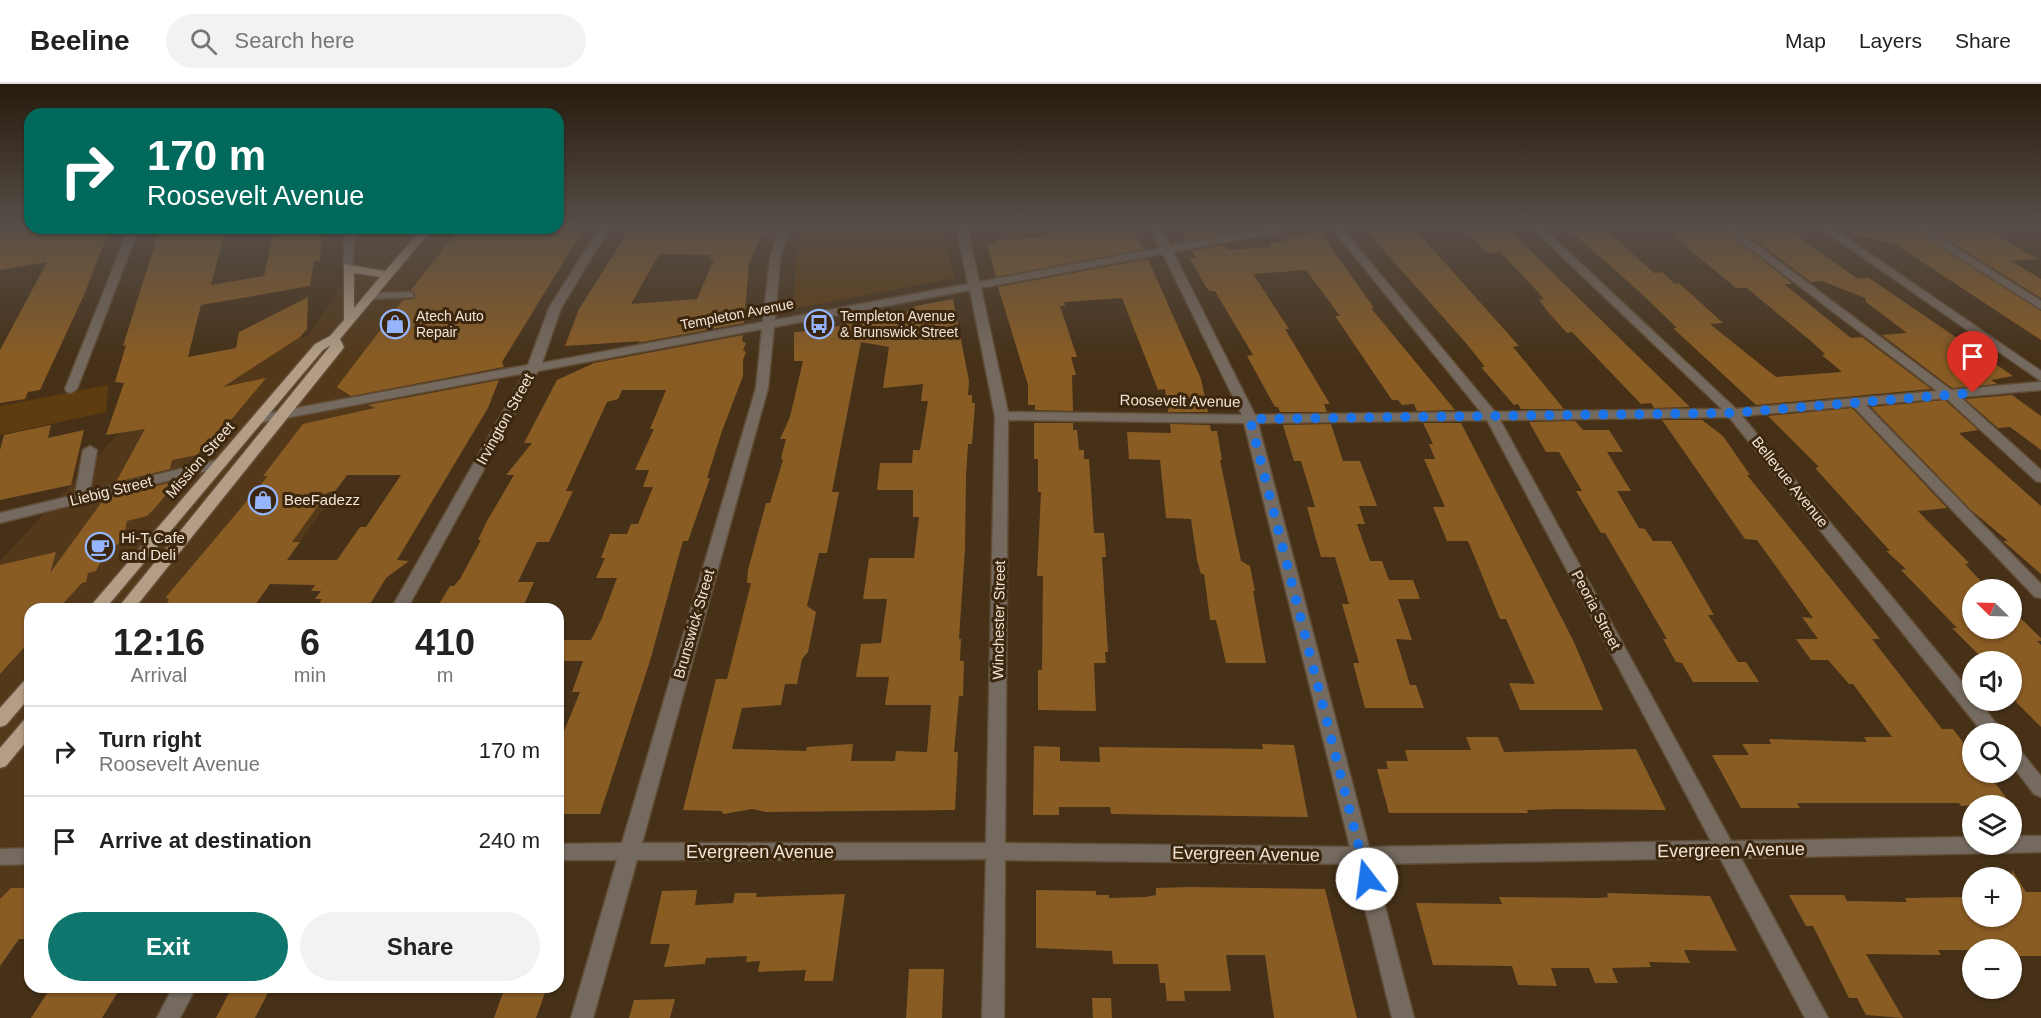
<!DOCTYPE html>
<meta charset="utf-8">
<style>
:root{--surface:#fff;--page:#f2f2f2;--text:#222;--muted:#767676;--line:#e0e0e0;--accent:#0f766e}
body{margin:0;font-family:Helvetica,sans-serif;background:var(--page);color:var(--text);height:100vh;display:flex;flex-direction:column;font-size:22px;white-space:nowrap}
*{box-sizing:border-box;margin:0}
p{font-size:20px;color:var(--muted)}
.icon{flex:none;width:33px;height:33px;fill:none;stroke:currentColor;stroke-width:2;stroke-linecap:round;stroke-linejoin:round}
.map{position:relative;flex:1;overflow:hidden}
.details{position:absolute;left:24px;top:519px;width:540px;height:390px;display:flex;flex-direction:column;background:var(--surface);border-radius:18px;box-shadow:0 2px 4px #0004}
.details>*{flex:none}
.hud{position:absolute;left:24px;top:24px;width:540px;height:126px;border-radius:18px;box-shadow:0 2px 4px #0004;background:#00695c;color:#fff;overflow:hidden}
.needle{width:39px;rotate:293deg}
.tools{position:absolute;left:1962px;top:495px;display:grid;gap:12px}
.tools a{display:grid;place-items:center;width:60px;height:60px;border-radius:50%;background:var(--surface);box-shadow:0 2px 4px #0004;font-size:30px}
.pin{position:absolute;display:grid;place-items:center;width:51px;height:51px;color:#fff;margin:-62px -26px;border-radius:50% 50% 50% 0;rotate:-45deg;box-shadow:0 0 6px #0007}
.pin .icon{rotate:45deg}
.me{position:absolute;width:66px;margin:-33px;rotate:345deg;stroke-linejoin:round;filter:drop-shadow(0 0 4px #0008)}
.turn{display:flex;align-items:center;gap:21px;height:126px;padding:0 24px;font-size:27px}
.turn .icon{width:78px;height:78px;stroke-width:2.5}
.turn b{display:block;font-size:42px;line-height:51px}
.eta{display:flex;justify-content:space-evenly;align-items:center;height:102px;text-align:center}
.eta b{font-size:36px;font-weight:700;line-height:42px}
.action{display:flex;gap:12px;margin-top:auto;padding:12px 24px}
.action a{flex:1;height:69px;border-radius:36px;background:var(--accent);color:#fff;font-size:24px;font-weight:700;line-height:69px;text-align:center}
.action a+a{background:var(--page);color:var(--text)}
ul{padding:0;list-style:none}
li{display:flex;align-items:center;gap:18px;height:90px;padding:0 24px;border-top:2px solid var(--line)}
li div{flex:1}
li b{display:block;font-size:22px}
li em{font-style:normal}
header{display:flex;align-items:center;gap:36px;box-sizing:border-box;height:84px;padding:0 30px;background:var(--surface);border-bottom:2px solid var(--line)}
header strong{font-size:28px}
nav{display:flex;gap:33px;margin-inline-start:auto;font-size:21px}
.search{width:420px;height:54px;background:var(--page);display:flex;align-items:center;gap:15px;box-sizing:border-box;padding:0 21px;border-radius:33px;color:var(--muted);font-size:22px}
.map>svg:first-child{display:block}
.built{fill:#53391a}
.green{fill:#5e3c0f}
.building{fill:#895c24;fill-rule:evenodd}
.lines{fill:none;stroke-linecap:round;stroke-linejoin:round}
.minor-casing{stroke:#614d36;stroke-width:3}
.major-casing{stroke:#614d36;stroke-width:3}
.minor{fill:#756a5f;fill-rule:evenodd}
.major{fill:#b39d86;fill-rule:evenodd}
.route{stroke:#1a73e8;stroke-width:10;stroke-dasharray:0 18}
.labels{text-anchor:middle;stroke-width:6;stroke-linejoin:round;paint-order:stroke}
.far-street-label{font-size:14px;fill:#f1e3d5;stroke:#3c270e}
.far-poi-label{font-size:14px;fill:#f1e3d5;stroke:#3c270e;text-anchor:start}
.street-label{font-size:15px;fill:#f1e3d5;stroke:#3c270e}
.poi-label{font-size:15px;fill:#f1e3d5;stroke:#3c270e;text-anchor:start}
.near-street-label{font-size:18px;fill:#f1e3d5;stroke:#3c270e}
</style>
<header>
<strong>Beeline</strong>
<div class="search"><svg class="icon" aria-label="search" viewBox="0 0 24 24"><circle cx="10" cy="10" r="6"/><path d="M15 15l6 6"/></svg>Search here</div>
<nav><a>Map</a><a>Layers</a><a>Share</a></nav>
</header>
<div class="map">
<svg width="2041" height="934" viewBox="0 0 2041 934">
<rect width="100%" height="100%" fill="#463118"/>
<polygon class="built" points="359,144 527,144 251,525 30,525 30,832 0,873 0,477 189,274 308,252 357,177"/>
<g class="green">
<polygon points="803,143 945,143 943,152 955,194 793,225 797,162"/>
<polygon points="108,301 106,328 0,351 0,322"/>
</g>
<g class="building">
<polygon points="0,143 110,144 84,211 40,306 28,308 25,315 0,319 0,266 47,178 0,186"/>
<polygon points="585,143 502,278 504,283 351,312 337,303 403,216 415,215 415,208 411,206 460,144"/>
<path d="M631 143H765L749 180 744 239 637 259 641 257 565 262 579 225ZM659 170 712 171 709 176H714L697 215 631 220Z"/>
<polygon points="1131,143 1144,165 996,193 987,160 998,159 997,156 1048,153 1045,144"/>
<polygon points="1180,143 1213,143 1218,151 1187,157"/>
<polygon points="1363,143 1413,143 1519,262 1513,263 1564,325 1521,325 1518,320 1514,321 1481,283 1485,283 1466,259"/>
<polygon points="1463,143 1506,143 1690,323 1654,324 1651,319 1641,320 1572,248 1567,249 1548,228 1539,216 1544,215 1538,208 1500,168 1487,169"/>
<polygon points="1685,143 1720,143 1793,200 1784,200 1851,254 1862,253 1931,305 1756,321 1673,244 1677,244 1643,211 1571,147 1605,145 1654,189 1662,188 1675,200 1679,199 1723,239 1710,240 1776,293 1842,288 1822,271 1825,270 1812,258 1747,204 1736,204 1672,151 1690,147"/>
<polygon points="1737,143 1785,143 1858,195 1851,195 1869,194 2013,292 1991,296 1997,300 1952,304 1882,251 1907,249 1866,218 1865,214 1822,197 1811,198"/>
<polygon points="1855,143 1909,143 2041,227 2041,256 1895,160 1854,151"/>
<polygon points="1927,143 1982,143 2038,175 2011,177 2041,195 2041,214"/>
<polygon points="160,144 226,144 211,201 264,192 275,144 322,144 320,176 314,177 310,202 201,221 188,273 236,264 239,248 308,213 307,245 300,253 223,303 266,294 231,336 226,337 197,371 172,376 170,385 116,398 145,345 106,351 124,299 115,298 126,261 123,262"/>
<polygon points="1313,148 1320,148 1374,224 1371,224 1455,326 1417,327 1414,320 1402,321 1398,316 1392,316 1335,232 1340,232 1306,186 1253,190 1289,245 1285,245 1330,320 1324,320 1327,328 1280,328 1278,323 1275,323 1247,272 1253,271 1215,207 1210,207 1206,203 1189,173 1197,175 1192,167 1224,161 1227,166 1271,163 1269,159 1287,158 1285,156"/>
<polygon points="1148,175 1201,295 1208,328 1168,328 1165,305 1158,306 1122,214 1064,218 1065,222 1060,222 1077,273 1071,273 1076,291 1072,291 1073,327 1035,326 1035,321 1028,321 1028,301 998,203"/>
<path d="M953 215 969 297 968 311H972V319H975L972 360H968L966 393 965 464 959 555H961L960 577H964L963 612H959L954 668H958L955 726 766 728 752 725 724 730 721 727 683 726 716 595H727L751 499H747L748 486 766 419H770L783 376 781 374 786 355H780L790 333 803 277H794V248L822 246V243L842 242V239L887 233V230L905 229 915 222ZM861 258 889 263 883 304 923 300 921 317H928L920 366H913L912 379H880L877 406H913V433H919L914 474H869L863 515H887L881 559 861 560 856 593H889L885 621H931L927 668 896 667 895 677H851L853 660 807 663 806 667 732 665 742 624 781 621 785 600H797L802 575 808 568 816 528 807 522 819 469H827L839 408H832Z"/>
<polygon points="743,251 742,257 746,259 743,266 746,268 743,276 743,292 722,347 707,394 710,394 688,457 683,457 679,471 650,577 600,730 558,730 558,652 562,652 580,608 572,608 583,577 558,577 558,556 591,556 602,534 617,494 596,494 605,474 601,474 610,450 627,450 631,440 638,440 653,403 643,403 649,386 635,386 654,345 650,345 666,306 622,306 618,315 607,318 566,407 573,407 549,458 537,458 518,498 534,498 522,525 436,525 450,502 454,502 460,495 481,456 478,456 487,437 514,391 506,391 532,359 524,359 557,296 594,279"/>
<path d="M499 296 488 324 397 476 409 477 386 494 367 525H316L322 515H315L321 507H311L315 501 270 500 253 524 248 525H162L169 516 166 513 268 392H263L303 340 375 324 368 321ZM347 391H401L366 443H360L337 476H287L300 458H292L328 408 335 407Z"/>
<polygon points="2012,311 2041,332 2041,366 2010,343 1998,344 1965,315"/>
<polygon points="1945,316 1978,346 1959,349 2041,422 2041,490 2003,457 2008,457 1971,426 1871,323"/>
<polygon points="1852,324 1947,424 1918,427 1969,479 1965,480 1989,506 1972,506 1972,544 2012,544 2012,526 2041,554 2041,557 2037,557 2041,561 2041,643 2012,614 2012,578 1986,578 1952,544 1957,544 1901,486 1906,485 1886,467 1890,467 1815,384 1819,383 1768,332"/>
<polygon points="1662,336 1702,336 1723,352 1750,391 1747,391 1880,555 1872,555 1942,645 1953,645 1972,670 1972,688 1987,688 2010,719 1961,722 1959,719 1797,719 1800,724 1741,724 1712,671 1749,671 1742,660 1771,660 1769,655 1867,658 1864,653 1892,653 1853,600 1849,600 1828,576 1811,576 1796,555 1818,555 1802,533 1813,534 1757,456 1745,455"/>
<polygon points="1575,337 1583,346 1609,346 1623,368 1607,368 1631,407 1617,407 1639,444 1645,445 1653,457 1671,457 1714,531 1708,531 1738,578 1746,578 1759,598 1693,598 1682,579 1676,578 1663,555 1667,555 1605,449 1601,449 1576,407 1582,407 1559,368 1546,368 1529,338"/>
<polygon points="1034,339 1073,339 1073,346 1077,346 1079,366 1084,366 1084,375 1089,375 1094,449 1104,449 1106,473 1102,473 1108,568 1105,568 1106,579 1094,579 1096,627 1038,626 1038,586 1042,586 1043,492 1037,492 1041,408 1038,408 1038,375 1034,375"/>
<polygon points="1423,339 1461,339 1573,556 1603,626 1520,626 1509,599 1535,600 1506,535 1500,535 1468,457 1447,457 1433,423 1445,423 1424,375 1435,375 1429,360 1433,360"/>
<polygon points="1170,340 1210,341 1211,347 1217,347 1222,376 1220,376 1241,477 1250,482 1255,507 1253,507 1266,579 1226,579 1216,536 1210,536 1204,490 1201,490 1197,476 1191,435 1166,434 1160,376 1129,375 1127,348 1171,349"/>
<polygon points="1331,340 1343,377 1360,377 1377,422 1359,422 1365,440 1357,440 1370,477 1382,477 1389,496 1413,496 1420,515 1398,515 1412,556 1396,555 1410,601 1416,601 1424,624 1365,624 1353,579 1359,579 1342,520 1349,520 1335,473 1321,473 1307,423 1315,423 1301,377 1294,377 1283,341"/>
<polygon points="51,341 48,354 84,346 71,401 0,416 0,366 4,351"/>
<polygon points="168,399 165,412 154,425 147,432 127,437 124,453 120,454 119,460 110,462 109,469 104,471 96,487 88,489 86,498 82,499 58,525 30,525 30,557 0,590 0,481 56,468 50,489 104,415"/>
<polygon points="1466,653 1498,653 1504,668 1636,665 1666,726 1560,725 1527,726 1528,729 1389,729 1377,685 1388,685 1386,677 1408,677 1405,666 1471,666"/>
<polygon points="1262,660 1294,661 1308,733 1111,730 1110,723 1059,723 1059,731 1033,731 1034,662 1060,663 1060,677 1100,678 1099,663 1263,665"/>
<polygon points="2012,786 2026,808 2041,808 2041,872 2015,872 2012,866 1938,866 1941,871 1866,870 1903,934 1866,931 1857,914 1849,914 1813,842 1806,842 1789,811 1844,811 1847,817 1907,818 1905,814 1972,813 1972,832 2012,832"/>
<polygon points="1191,803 1325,805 1357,934 1274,934 1265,871 1226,871 1231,907 1184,907 1185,917 1167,917 1165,899 1160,899 1158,880 1113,880 1112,867 1036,864 1036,806 1096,807 1096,811 1109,811 1109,814 1146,813 1156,811 1156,804"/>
<polygon points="11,804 30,804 30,855 19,855 0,882 0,815"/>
<polygon points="697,806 695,821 733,819 735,809 757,809 756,813 845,810 833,897 804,897 806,886 758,888 760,877 746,878 747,872 706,874 705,880 664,883 670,860 650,860 662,807"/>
<polygon points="1607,809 1710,812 1737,867 1684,866 1690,879 1649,878 1651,883 1612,884 1618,899 1595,899 1589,884 1551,884 1557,902 1518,901 1512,882 1433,881 1416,819 1502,820 1499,813 1599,814 1608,813"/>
<polygon points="909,885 944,885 942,934 906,934"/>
<polygon points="51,903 121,903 102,934 31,934"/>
<polygon points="232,903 271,903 255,934 216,934"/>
<polygon points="505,903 547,903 536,934 494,934"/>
<polygon points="1092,914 1111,914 1112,934 1093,934"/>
<polygon points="675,915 670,934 629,934 634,916"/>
</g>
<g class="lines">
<g class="minor-casing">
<g id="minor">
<path d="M600 143H610L561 224 542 279 763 238 770 174 780 143H790L780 174 775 236 968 200 957 143H967L979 198 1160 164 1150 143H1160L1170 162 1275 143H1296L1291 146 1173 168 1255 331 1481 328 1331 143H1341L1495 328 1722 325 1531 143H1542L1736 325 1937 307 1722 143H1733L1951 306 2041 298V306L1960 313 2041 386V398L2036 397 1946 314 1866 321 2041 500V514L2035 513 1853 322 1742 332 1972 610V616H1978L2004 650H1984L1729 333 1500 336 1731 757 1972 753V760H2012V752H2041V768L1741 774 1828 934H1805L1720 774 1374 780 1414 934H1392L1354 780 1005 776 1004 934H982L986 775 637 776 593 934H571L617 776H558V760L622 759 756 304 762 245 538 287 407 525H391L525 289 259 339 252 335 259 331 528 281 549 224ZM1163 170 1242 331 1008 328 981 204ZM970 206 995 332 986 759H642L768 304 774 243ZM1008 336 1244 339 1350 763 1005 759ZM1487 336 1711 757 1369 763 1258 339Z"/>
<polygon points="1819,143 1831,143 2041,287 2041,297"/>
<polygon points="1911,143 1923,143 2041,217 2041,225"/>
<polygon points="129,144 139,144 77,305 71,309 67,308 65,305"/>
<polygon points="345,144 355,144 353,182 348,185 343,182"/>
<polygon points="409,208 413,209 413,213 370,215 364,212 370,209"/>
<polygon points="90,362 97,366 90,407 221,375 228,379 226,382 0,439 0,429 75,411 83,366"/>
<polygon points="2012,662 2018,664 2041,692 2041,713 2034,710 2012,681"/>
<polygon points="30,764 30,780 0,781 0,765"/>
<polygon points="173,903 196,903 180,934 157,934"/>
</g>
</g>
<g class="major-casing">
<g id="major">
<path d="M423 144H433L340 255 344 263 342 266 134 525H117L331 261 323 266 105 525H88L315 260 330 252 344 236V180L385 187ZM354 189 380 193 354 224Z"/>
<polygon points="30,596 30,613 6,641 0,643 0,624 24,597"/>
<polygon points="30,634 30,653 6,682 0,684 0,664 24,636"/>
</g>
</g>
<use href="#minor" class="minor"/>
<use href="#major" class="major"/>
</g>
<linearGradient id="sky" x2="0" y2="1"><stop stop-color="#261b0d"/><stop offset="0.52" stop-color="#574e48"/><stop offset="1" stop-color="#574e48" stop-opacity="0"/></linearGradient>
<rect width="2041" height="274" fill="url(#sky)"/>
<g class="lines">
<polyline class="route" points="1367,795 1250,335 1733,329 1973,309"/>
</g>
<defs>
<g id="shop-ring" transform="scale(1.5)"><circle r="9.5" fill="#3c270e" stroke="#95b6fd" stroke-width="1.5"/><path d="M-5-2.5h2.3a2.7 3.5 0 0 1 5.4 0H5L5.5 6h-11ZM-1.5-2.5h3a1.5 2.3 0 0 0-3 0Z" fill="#95b6fd"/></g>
<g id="bus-ring" transform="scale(1.5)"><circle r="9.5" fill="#3c270e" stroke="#95b6fd" stroke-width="1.5"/><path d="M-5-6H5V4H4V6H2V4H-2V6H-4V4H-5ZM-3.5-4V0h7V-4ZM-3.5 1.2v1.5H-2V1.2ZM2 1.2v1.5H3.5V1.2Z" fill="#95b6fd"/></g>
<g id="cafe-ring" transform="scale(1.5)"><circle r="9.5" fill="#3c270e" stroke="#95b6fd" stroke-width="1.5"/><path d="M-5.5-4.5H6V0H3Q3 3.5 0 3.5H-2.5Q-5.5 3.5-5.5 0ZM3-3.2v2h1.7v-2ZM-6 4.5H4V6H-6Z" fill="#95b6fd"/></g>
</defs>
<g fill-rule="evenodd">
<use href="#shop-ring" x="395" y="240"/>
<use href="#bus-ring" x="819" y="240"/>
<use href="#shop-ring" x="263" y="416"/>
<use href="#cafe-ring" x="100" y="463"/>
</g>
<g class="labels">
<g class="far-street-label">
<text transform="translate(737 230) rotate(-11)" y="5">Templeton Avenue</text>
</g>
<g class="far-poi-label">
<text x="416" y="237">Atech Auto<tspan x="416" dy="16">Repair</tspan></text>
<text x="840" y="237">Templeton Avenue<tspan x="840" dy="16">&amp; Brunswick Street</tspan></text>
</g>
<g class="street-label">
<text transform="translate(1180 317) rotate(1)" y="5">Roosevelt Avenue</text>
<text transform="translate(505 335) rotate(-61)" y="5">Irvington Street</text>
<text transform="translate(200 376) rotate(-49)" y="5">Mission Street</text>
<text transform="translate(1790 398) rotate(51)" y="5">Bellevue Avenue</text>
<text transform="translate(111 407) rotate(-14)" y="5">Liebig Street</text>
<text transform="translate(1596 526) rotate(62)" y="5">Peoria Street</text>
<text transform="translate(999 536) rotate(-89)" y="5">Winchester Street</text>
<text transform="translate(694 540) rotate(-74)" y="5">Brunswick Street</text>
</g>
<g class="poi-label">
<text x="284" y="421">BeeFadezz</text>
<text x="121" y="459">Hi-T Cafe<tspan x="121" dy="17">and Deli</tspan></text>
</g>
<g class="near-street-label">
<text transform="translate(1731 766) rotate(-1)" y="6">Evergreen Avenue</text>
<text x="760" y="774">Evergreen Avenue</text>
<text transform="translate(1246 770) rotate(1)" y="6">Evergreen Avenue</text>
</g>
</g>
</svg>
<div class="tools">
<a><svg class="needle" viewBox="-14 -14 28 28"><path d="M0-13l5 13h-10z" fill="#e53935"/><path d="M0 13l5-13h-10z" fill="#767676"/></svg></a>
<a><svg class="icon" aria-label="sound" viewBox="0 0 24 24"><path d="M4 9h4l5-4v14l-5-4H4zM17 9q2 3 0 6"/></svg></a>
<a><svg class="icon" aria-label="search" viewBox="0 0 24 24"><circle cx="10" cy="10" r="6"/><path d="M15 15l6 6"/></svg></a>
<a><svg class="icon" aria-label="layers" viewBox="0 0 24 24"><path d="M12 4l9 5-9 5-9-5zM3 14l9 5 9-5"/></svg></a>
<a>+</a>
<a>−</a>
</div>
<div class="pin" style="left:1973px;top:309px;background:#d93025"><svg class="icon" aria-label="arrive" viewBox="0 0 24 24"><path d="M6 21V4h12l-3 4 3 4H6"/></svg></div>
<svg class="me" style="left:1367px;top:795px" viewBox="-20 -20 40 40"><circle r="19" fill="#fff"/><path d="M0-13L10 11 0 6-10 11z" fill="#1a73e8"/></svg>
<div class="hud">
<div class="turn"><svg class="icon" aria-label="right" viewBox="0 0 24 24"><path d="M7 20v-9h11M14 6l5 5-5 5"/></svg><div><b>170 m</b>Roosevelt Avenue</div></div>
</div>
<section class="details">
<div class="eta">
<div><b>12:16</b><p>Arrival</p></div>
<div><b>6</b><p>min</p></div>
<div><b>410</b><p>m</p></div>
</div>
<ul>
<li><svg class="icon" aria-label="right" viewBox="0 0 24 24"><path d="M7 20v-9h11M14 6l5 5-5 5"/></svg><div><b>Turn right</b><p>Roosevelt Avenue</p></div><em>170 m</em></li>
<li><svg class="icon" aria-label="arrive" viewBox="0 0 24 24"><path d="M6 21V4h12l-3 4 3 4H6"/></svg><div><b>Arrive at destination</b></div><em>240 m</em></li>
</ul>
<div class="action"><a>Exit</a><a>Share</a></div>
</section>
</div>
